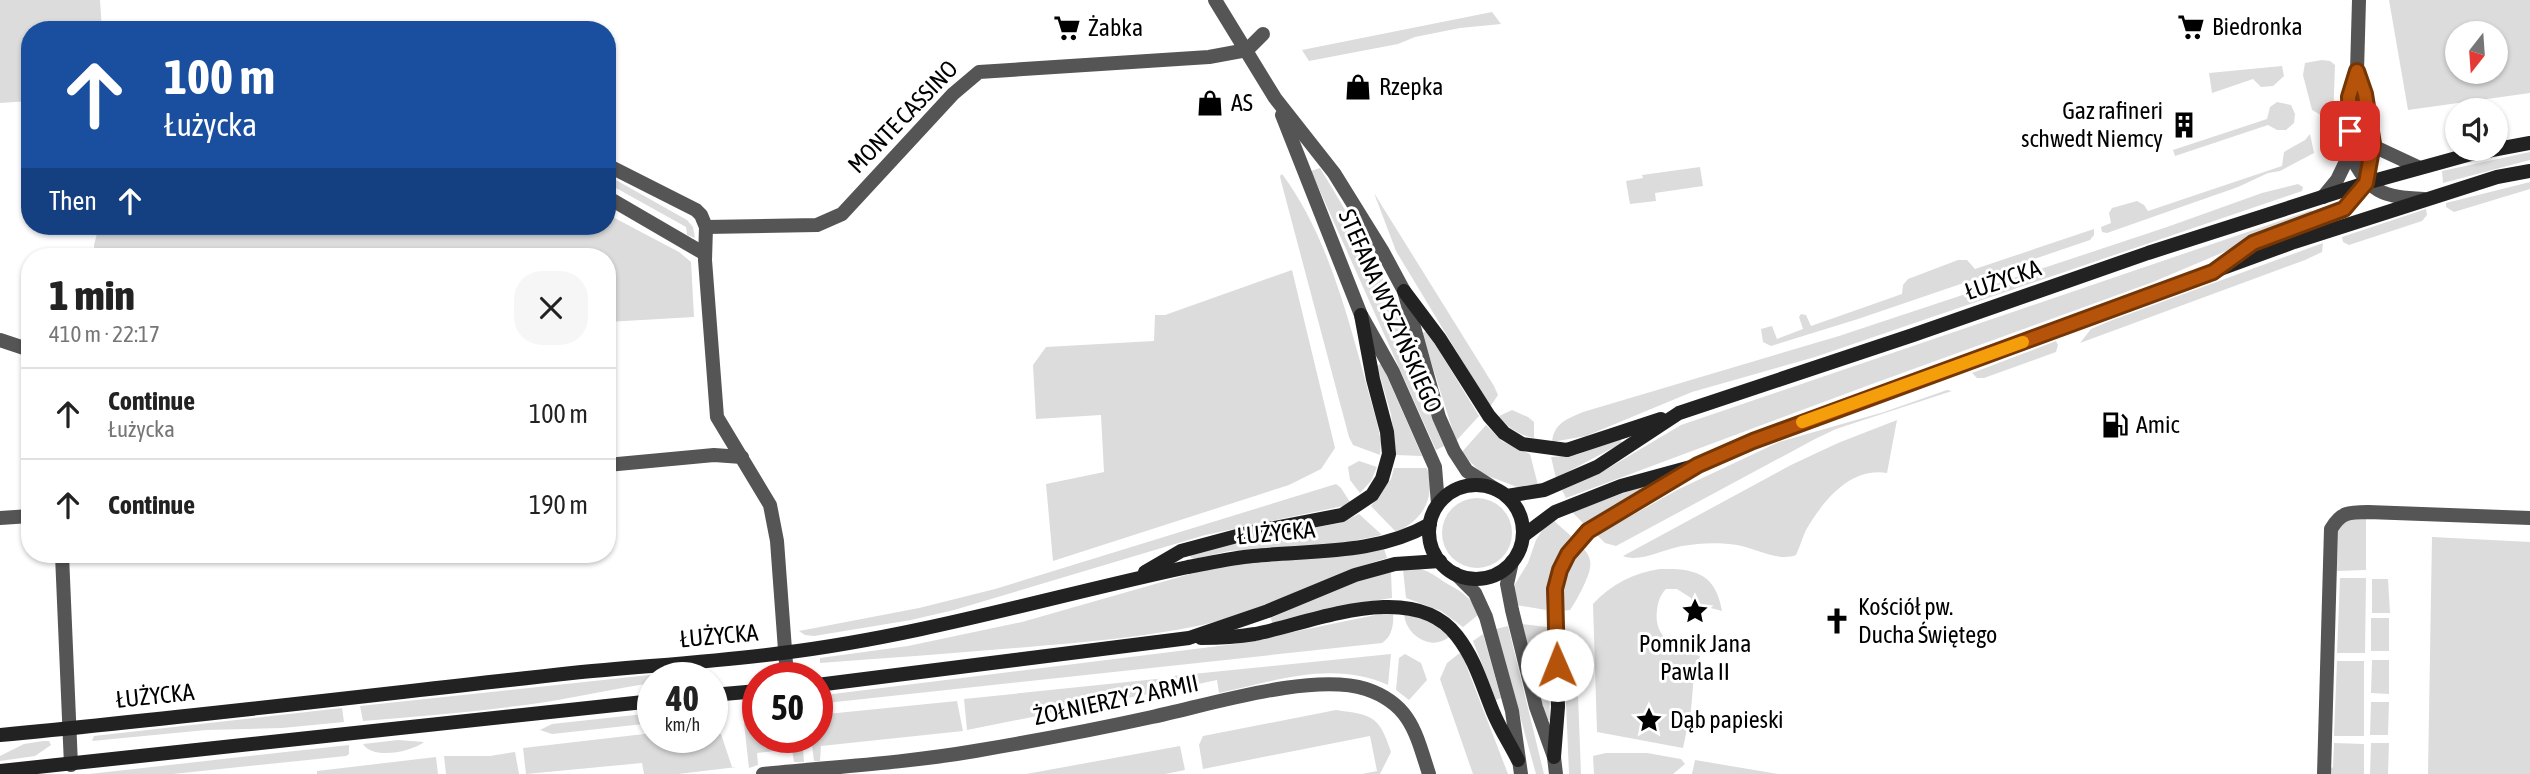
<!DOCTYPE html>
<meta charset="utf-8">
<style>
:root{--surface:#fff;--page:#f6f6f6;--text:#222;--muted:#767676;--line:#e0e0e0}
body{margin:0;font-family:"Asap Condensed",sans-serif;background:var(--page);color:var(--text);height:100vh;display:flex;flex-direction:column;font-size:26px;white-space:nowrap}
*{box-sizing:border-box;margin:0}
p{font-size:23px;color:var(--muted)}
.icon{flex:none;width:38px;height:38px;fill:none;stroke:currentColor;stroke-width:2;stroke-linecap:round;stroke-linejoin:round}
.map{position:relative;flex:1;overflow:hidden}
.details{position:absolute;left:21px;top:248px;width:595px;height:315px;display:flex;flex-direction:column;background:var(--surface);border-radius:28px;box-shadow:0 2px 5px #0004}
.details>*{flex:none}
.hud{position:absolute;left:21px;top:21px;width:595px;height:214px;border-radius:28px;box-shadow:0 2px 5px #0004;background:#1a4fa0;color:#fff;overflow:hidden}
.needle{width:46px;rotate:197deg}
.tools{position:absolute;left:2445px;top:21px;display:grid;gap:14px}
.tools a{display:grid;place-items:center;width:63px;height:63px;border-radius:50%;background:var(--surface);box-shadow:0 2px 5px #0004;font-size:35px}
.speed{position:absolute;left:637px;top:662px;display:flex;gap:14px;font-size:35px;font-weight:700;text-align:center}
.speed>*{display:grid;place-content:center;width:91px;height:91px;border-radius:50%;background:var(--surface);box-shadow:0 2px 5px #0004;line-height:1}
.speed small{font-size:18px;font-weight:400}
.speed .limit{border:10px solid #d22;background:#fff;color:#111}
.pin{position:absolute;display:grid;place-items:center;width:60px;height:60px;color:#fff;margin:-30px;border-radius:14px;box-shadow:0 4px 10px #0006}
.me{position:absolute;width:77px;margin:-38px;rotate:359deg;stroke-linejoin:round;filter:drop-shadow(0 0 5px #0008)}
.turn{display:flex;align-items:center;gap:24px;height:147px;padding:0 28px;font-size:32px}
.turn .icon{width:91px;height:91px;stroke-width:2.5}
.turn b{display:block;font-size:49px;line-height:60px}
.then{display:flex;align-items:center;height:66px;padding:0 28px;background:#0003;gap:14px;font-size:26px}
.round{display:grid;place-items:center;flex:none;width:74px;height:74px;border-radius:28px;background:var(--page)}
.headline{display:flex;align-items:center;justify-content:space-between;height:119px;padding:0 28px}
h1{font-size:42px;font-weight:800;line-height:52px}
ul{padding:0;list-style:none}
li{display:flex;align-items:center;gap:21px;height:91px;padding:0 28px;border-top:2px solid var(--line)}
li div{flex:1}
li b{display:block;font-size:26px}
li em{font-style:normal}
.map>svg:first-child{display:block}
.green{fill:#dcdcdc;fill-rule:evenodd}
.lines{fill:none;stroke-linecap:round;stroke-linejoin:round}
.minor{stroke:#555;stroke-width:14}
.tertiary{stroke:#555;stroke-width:14}
.secondary{stroke:#222;stroke-width:14}
.route-casing{stroke:#753606;stroke-width:18}
.route{stroke:#b45309;stroke-width:12}
.slow{stroke:#f59e0b;stroke-width:12}
.labels{text-anchor:middle;stroke-width:6;stroke-linejoin:round;paint-order:stroke}
.poi-label{font-size:24px;fill:#000;stroke:#fff;text-anchor:start}
.street-label{font-size:24px;fill:#000;stroke:#fff}
</style>
<div class="map">
<svg width="2530" height="774" viewBox="0 0 2530 774">
<rect width="100%" height="100%" fill="#fff"/>
<g class="green">
<polygon points="0,0 100,0 102,30 30,30 30,101 0,103"/>
<path d="M2389 0H2530V93L2408 110ZM2496 33V72H2457V33Z"/>
<polygon points="1492,12 1501,24 1460,28 1415,37 1398,44 1309,61 1302,50"/>
<polygon points="2322,60 2330,61 2335,65 2333,122 2312,110 2303,75 2305,63"/>
<polygon points="2282,66 2284,76 2273,86 2261,87 2253,79 2212,93 2209,73"/>
<polygon points="2277,102 2291,105 2295,114 2294,123 2286,130 2277,130 2268,125 2175,156 2173,150 2267,119 2270,107"/>
<polygon points="2310,134 2314,153 2280,171 2268,173 2238,187 2107,233 2102,232 2101,227 2111,223 2109,213 2112,208 2137,201 2144,205 2148,211 2282,166 2284,152 2305,140"/>
<polygon points="2530,152 2530,160 2443,183 2442,171"/>
<polygon points="1700,167 1703,186 1655,193 1656,201 1630,204 1626,181 1643,178 1642,175"/>
<path d="M1320 168C1350 218 1380 266 1401 320 1418 361 1425 406 1444 446L1436 450 1311 171Z"/>
<path d="M1282 174C1333 242 1353 339 1376 419L1381 441 1380 455 1353 445 1349 437 1281 181 1280 176Z"/>
<polygon points="607,175 687,220 693,227 695,238 687,235 686,227 607,183"/>
<polygon points="2530,182 2530,189 2454,212 2446,207 2446,203"/>
<path d="M2298 184 2303 187 2302 191 1815 357 1692 392 1586 436 1552 442C1554 423 1567 419 1583 412L1839 336 2167 227 2262 193Z"/>
<polygon points="1374,193 1494,386 1498,395 1490,407 1396,251"/>
<polygon points="2426,209 2427,215 2422,221 2349,245 2343,242 2342,237"/>
<polygon points="2312,210 2309,216 2153,282 1872,384 1566,498 1562,490 1607,469 1681,425"/>
<polygon points="607,214 679,252 691,262 694,317 607,322 607,257 95,257 94,245 99,226 607,226"/>
<polygon points="2094,229 2094,235 2090,240 1858,319 1771,346 1763,342 1761,329 1772,326 1777,339 1803,329 1799,317 1801,314 1806,315 1811,326 1902,294 1903,285 1908,279 1958,260 1967,260 1975,269"/>
<polygon points="2323,243 2322,252 2305,260 2080,343 2091,329 2110,321"/>
<polygon points="1292,270 1335,448 1321,469 1289,485 1053,561 1046,484 1104,472 1101,415 1036,419 1033,365 1046,347 1154,341 1155,315 1165,315"/>
<polygon points="1427,331 1479,416 1456,441 1422,333"/>
<polygon points="2056,341 2058,345 2056,352 1984,378 1977,378 1972,373"/>
<polygon points="1380,364 1382,365 1422,456 1396,455 1391,414 1377,366"/>
<polygon points="1947,390 1952,391 1836,429 1815,439 1616,546 1605,543 1597,535 1679,489 1779,442 1884,412"/>
<path d="M1512 410 1528 417 1534 422V438C1521 436 1506 427 1499 416Z"/>
<path d="M1897 420 1887 473C1850 467 1823 501 1806 530 1802 538 1800 547 1796 555 1778 562 1755 548 1737 545 1719 542 1699 543 1682 546 1664 549 1640 563 1623 556L1791 465 1838 443Z"/>
<polygon points="1486,425 1502,441 1530,454 1538,485 1517,487 1483,474 1461,453"/>
<polygon points="1620,438 1622,443 1556,478 1551,457 1576,455"/>
<polygon points="1359,461 1377,467 1371,481 1360,493 1350,480 1348,467"/>
<path d="M1394 468H1427C1436 498 1423 520 1396 532L1371 506 1391 479Z"/>
<polygon points="1336,484 1341,488 1350,502 1343,506 1205,535 954,610 911,620 814,636 805,635 799,631 919,608 995,589"/>
<polygon points="1642,486 1644,490 1585,525 1572,512"/>
<circle cx="1477" cy="533" r="35"/>
<polygon points="1359,514 1382,535 1338,544 1229,551 1194,559 1190,557 1192,554 1247,540 1340,523"/>
<polygon points="2349,519 2366,519 2366,570 2337,571 2338,529"/>
<path d="M1553 520 1571 536C1553 559 1547 580 1546 610L1516 605 1515 584 1528 563 1536 540 1543 529Z"/>
<polygon points="2432,537 2530,542 2530,774 2428,774"/>
<path d="M1582 547C1587 552 1592 559 1590 568 1589 577 1576 602 1570 610L1562 611C1561 586 1567 567 1582 547Z"/>
<path d="M1384 549 1387 558C1324 577 1267 611 1202 625 1145 637 1086 642 1028 647 959 653 889 658 820 663V658L908 646 1022 622 1211 568 1247 561 1352 555Z"/>
<path d="M1415 568C1429 570 1435 576 1446 583 1462 592 1472 597 1478 615L1463 627 1441 611 1406 598 1403 569Z"/>
<path d="M1660 569C1694 568 1716 573 1722 611L1692 603 1691 598 1677 589H1666C1660 595 1658 602 1657 610 1653 639 1677 649 1700 656L1694 674 1691 710 1683 748 1597 732 1593 604C1611 584 1634 573 1660 569Z"/>
<polygon points="1391,572 1392,598 1352,604 1272,623 1271,618 1346,584"/>
<polygon points="2340,578 2366,578 2365,653 2337,653"/>
<polygon points="2372,579 2388,579 2390,613 2372,613"/>
<path d="M1385 613H1393C1394 624 1392 637 1382 643L817 704V696L1235 644Z"/>
<path d="M1404 613C1422 618 1436 623 1449 637 1431 652 1405 635 1404 613Z"/>
<rect x="2371" y="618" width="18" height="33"/>
<polygon points="1521,624 1547,627 1550,720 1547,720"/>
<polygon points="1508,626 1544,774 1536,774 1496,629"/>
<polygon points="1563,631 1570,633 1576,643 1581,774 1569,774"/>
<polygon points="1483,634 1501,698 1496,700 1473,641"/>
<polygon points="1461,652 1508,774 1473,774 1440,679 1447,663"/>
<path d="M1391 654 1388 685C1333 660 1275 681 1219 693L1217 680 1175 689 1173 676Z"/>
<polygon points="1405,654 1421,663 1427,680 1409,700 1396,690 1399,658"/>
<polygon points="2372,660 2389,660 2389,694 2371,693"/>
<polygon points="2337,661 2364,661 2364,736 2334,736"/>
<path d="M668 673V677H653V683C617 688 582 696 546 702 485 711 424 716 363 721L360 706Z"/>
<polygon points="1166,678 1168,690 967,730 964,699"/>
<polygon points="957,701 963,731 821,746 820,761 814,761 811,737 817,737 817,715"/>
<polygon points="2371,702 2389,702 2388,735 2370,735"/>
<polygon points="342,708 344,722 282,728 206,730 92,741 94,736"/>
<path d="M1336 710C1372 715 1379 715 1391 752L1380 774H1362L1377 771 1370 736 1203 769 1199 745 1203 736Z"/>
<polygon points="653,713 653,723 552,734 540,730 552,724"/>
<polygon points="758,721 758,737 802,737 804,762 794,762 792,749 757,753 758,765 749,768 744,723"/>
<polygon points="653,733 653,737 712,737 712,734 721,734 732,767 737,767 678,774 644,774 642,763 526,774 523,748"/>
<path d="M398 740 424 742C411 752 373 760 363 744Z"/>
<polygon points="43,741 49,741 51,745 35,756 0,761 0,756 24,744"/>
<polygon points="2334,743 2364,744 2364,774 2330,774 2330,769 2333,767"/>
<polygon points="2371,743 2389,743 2388,774 2370,774"/>
<polygon points="349,745 349,754 346,756 173,774 89,774"/>
<polygon points="1180,746 1185,770 1165,774 1026,774"/>
<polygon points="515,752 519,774 446,774 444,756 490,756"/>
<polygon points="1606,753 1647,753 1681,759 1685,764 1673,774 1594,774 1593,756"/>
<polygon points="436,757 438,774 317,774 317,771"/>
<polygon points="1695,760 1778,774 1692,774"/>
</g>
<g class="lines">
<g class="minor">
<polyline points="607,165 696,210 701,215 706,227 705,260 717,417 770,505 777,541 787,677"/>
<polyline points="607,197 705,254"/>
<polyline points="706,227 817,225 842,214 953,94 979,72 1209,57 1247,50 1263,34"/>
<polyline points="0,340 30,350"/>
<polyline points="607,465 714,455 742,457"/>
<polyline points="0,518 30,516"/>
<polyline points="62,555 71,765"/>
<path d="M763 774C833 767 905 763 975 751 1034 741 1093 730 1152 717 1209 705 1312 672 1366 689 1411 704 1416 734 1429 774"/>
<path d="M2324 774 2331 529C2341 512 2349 512 2368 512L2530 518"/>
</g>
<g class="tertiary">
<polyline points="1215,0 1275,98 1334,173 1383,252 1404,291 1439,417 1454,451 1467,471 1495,489"/>
<polyline points="1282,115 1361,315 1393,372 1435,467 1438,504"/>
<polyline points="2373,146 2418,167"/>
<path d="M2350 153C2368 193 2383 197 2424 199"/>
<polyline points="2323,197 2337,180 2350,153 2349,97 2357,71"/>
<polyline points="2216,269 2253,243 2344,209 2366,183 2373,146 2365,94 2357,71 2359,0"/>
<polyline points="1512,562 1507,584 1512,610 1536,707 1554,757 1556,774"/>
<polyline points="1456,574 1475,593 1486,617 1512,711 1521,774"/>
</g>
<g class="secondary">
<polyline points="1404,291 1440,339 1489,416 1504,433 1522,444 1567,450 1661,419"/>
<circle cx="1476" cy="532" r="47"/>
<polyline points="1507,496 1544,490 1597,467 1679,413 1913,335 2148,253 2366,183 2471,154 2530,143"/>
<polyline points="1523,536 1555,512 1621,486 1698,465 1805,421 2294,242 2497,177 2530,171"/>
<polyline points="1145,572 1181,551 1248,533 1342,515 1372,495 1382,479 1389,454 1387,432 1373,379 1361,315"/>
<path d="M1201 638C1219 638 1237 637 1255 634 1312 623 1413 578 1457 636 1475 659 1482 685 1493 712 1500 729 1510 744 1518 760"/>
<polyline points="817,685 1189,638 1268,611 1355,575 1395,564 1440,561"/>
<polyline points="712,695 758,691"/>
<path d="M0 735C191 717 381 694 572 673 642 666 713 662 782 653 920 636 1053 596 1188 567 1210 563 1231 558 1253 556 1313 550 1376 555 1430 524"/>
<polyline points="1554,757 1558,707 1555,589 1560,570 1568,554 1588,531 1684,473"/>
<polyline points="0,771 653,701"/>
</g>
</g>
<g class="lines">
<g class="route-casing">
<polyline id="route" points="1557,665 1555,589 1560,570 1568,554 1588,531 1698,465 1753,441 2213,272 2253,243 2344,209 2366,183 2373,144 2365,94 2357,71 2349,97 2350,131"/>
</g>
<use href="#route" class="route"/>
<polyline class="slow" points="1802,422 2023,342"/>
</g>
<defs>
<g id="supermarket-bare" transform="scale(2.1)"><path d="M-6-5.5h2.5l.6 2H6L4.5 2H-2.5L-4.4-4H-6ZM-1.5 3.2a1.3 1.3 0 1 0 .1 0ZM3 3.2a1.3 1.3 0 1 0 .1 0Z" fill="#000" stroke="#fff" stroke-width="2.5" paint-order="stroke"/></g>
<g id="shop-bare" transform="scale(2.1)"><path d="M-5-2.5h2.3a2.7 3.5 0 0 1 5.4 0H5L5.5 6h-11ZM-1.5-2.5h3a1.5 2.3 0 0 0-3 0Z" fill="#000" stroke="#fff" stroke-width="2.5" paint-order="stroke"/></g>
<g id="building-bare" transform="scale(2.1)"><path d="M-4-6H4V6H1V3H-1V6H-4ZM-2.5-4.3h1.7v1.8h-1.7ZM.8-4.3h1.7v1.8H.8ZM-2.5-1h1.7V.8h-1.7ZM.8-1h1.7V.8H.8Z" fill="#000" stroke="#fff" stroke-width="2.5" paint-order="stroke"/></g>
<g id="fuel-bare" transform="scale(2.1)"><path d="M-5.5-6h7V0h2V4h1.3V-2.5L3-4.5l.8-.8L6-3V5H2.5V1h-1V6h-7ZM-4.2-4.7v3.2H.2V-4.7Z" fill="#000" stroke="#fff" stroke-width="2.5" paint-order="stroke"/></g>
<g id="sight-bare" transform="scale(2.1)"><path d="M0-6L1.8-2.2L6-1.7L2.9 1.2L3.7 5.4L0 3.3L-3.7 5.4L-2.9 1.2L-6-1.7L-1.8-2.2Z" fill="#000" stroke="#fff" stroke-width="2.5" paint-order="stroke"/></g>
<g id="church-bare" transform="scale(2.1)"><path d="M-1.2-6h2.4v3.5h3.3v2.4h-3.3V6h-2.4V-.1h-3.3v-2.4h3.3Z" fill="#000" stroke="#fff" stroke-width="2.5" paint-order="stroke"/></g>
</defs>
<g fill-rule="evenodd">
<use href="#supermarket-bare" x="2191" y="27"/>
<use href="#supermarket-bare" x="1067" y="28"/>
<use href="#shop-bare" x="1358" y="87"/>
<use href="#shop-bare" x="1210" y="103"/>
<use href="#building-bare" x="2184" y="125"/>
<use href="#fuel-bare" x="2115" y="425"/>
<use href="#sight-bare" x="1695" y="611"/>
<use href="#church-bare" x="1837" y="621"/>
<use href="#sight-bare" x="1649" y="720"/>
</g>
<g class="labels">
<g class="poi-label">
<text x="2212" y="35">Biedronka</text>
<text x="1088" y="36">Żabka</text>
<text x="1379" y="95">Rzepka</text>
<text x="1231" y="111">AS</text>
<text x="2163" y="119" text-anchor="end">Gaz rafineri<tspan x="2163" dy="28">schwedt Niemcy</tspan></text>
<text x="2136" y="433">Amic</text>
<text x="1858" y="615">Kościół pw.<tspan x="1858" dy="28">Ducha Świętego</tspan></text>
<text x="1695" y="652" text-anchor="middle">Pomnik Jana<tspan x="1695" dy="28">Pawla II</tspan></text>
<text x="1670" y="728">Dąb papieski</text>
</g>
<g class="street-label">
<text transform="translate(903 117) rotate(-46)" y="8">MONTE CASSINO</text>
<text transform="translate(2003 280) rotate(-19)" y="8">ŁUŻYCKA</text>
<text transform="translate(1390 311) rotate(66)" y="8">STEFANA WYSZYŃSKIEGO</text>
<text transform="translate(1276 533) rotate(-5)" y="8">ŁUŻYCKA</text>
<text transform="translate(719 636) rotate(-5)" y="8">ŁUŻYCKA</text>
<text transform="translate(155 696) rotate(-6)" y="8">ŁUŻYCKA</text>
<text transform="translate(1116 700) rotate(-12)" y="8">ŻOŁNIERZY 2 ARMII</text>
</g>
</g>
</svg>
<div class="tools">
<a><svg class="needle" viewBox="-14 -14 28 28"><path d="M0-13l5 13h-10z" fill="#e53935"/><path d="M0 13l5-13h-10z" fill="#767676"/></svg></a>
<a><svg class="icon" aria-label="sound" viewBox="0 0 24 24"><path d="M4 9h4l5-4v14l-5-4H4zM17 9q2 3 0 6"/></svg></a>
</div>
<div class="speed"><div>40<small>km/h</small></div><div class="limit">50</div></div>
<div class="pin" style="left:2350px;top:131px;background:#d93025"><svg class="icon" aria-label="arrive" viewBox="0 0 24 24"><path d="M6 21V4h12l-3 4 3 4H6"/></svg></div>
<svg class="me" style="left:1557px;top:665px" viewBox="-20 -20 40 40"><circle r="19" fill="#fff"/><path d="M0-13L10 11 0 6-10 11z" fill="#b45309"/></svg>
<div class="hud">
<div class="turn"><svg class="icon" aria-label="ahead" viewBox="0 0 24 24"><path d="M12 20V5M6 11l6-6 6 6"/></svg><div><b>100 m</b>Łużycka</div></div>
<div class="then">Then<svg class="icon" aria-label="ahead" viewBox="0 0 24 24"><path d="M12 20V5M6 11l6-6 6 6"/></svg></div>
</div>
<section class="details">
<div class="headline"><div><h1>1 min</h1><p>410 m · 22:17</p></div><a class="round"><svg class="icon" aria-label="close" viewBox="0 0 24 24"><path d="M6 6l12 12M18 6L6 18"/></svg></a></div>
<ul>
<li><svg class="icon" aria-label="ahead" viewBox="0 0 24 24"><path d="M12 20V5M6 11l6-6 6 6"/></svg><div><b>Continue</b><p>Łużycka</p></div><em>100 m</em></li>
<li><svg class="icon" aria-label="ahead" viewBox="0 0 24 24"><path d="M12 20V5M6 11l6-6 6 6"/></svg><div><b>Continue</b></div><em>190 m</em></li>
</ul>
</section>
</div>
